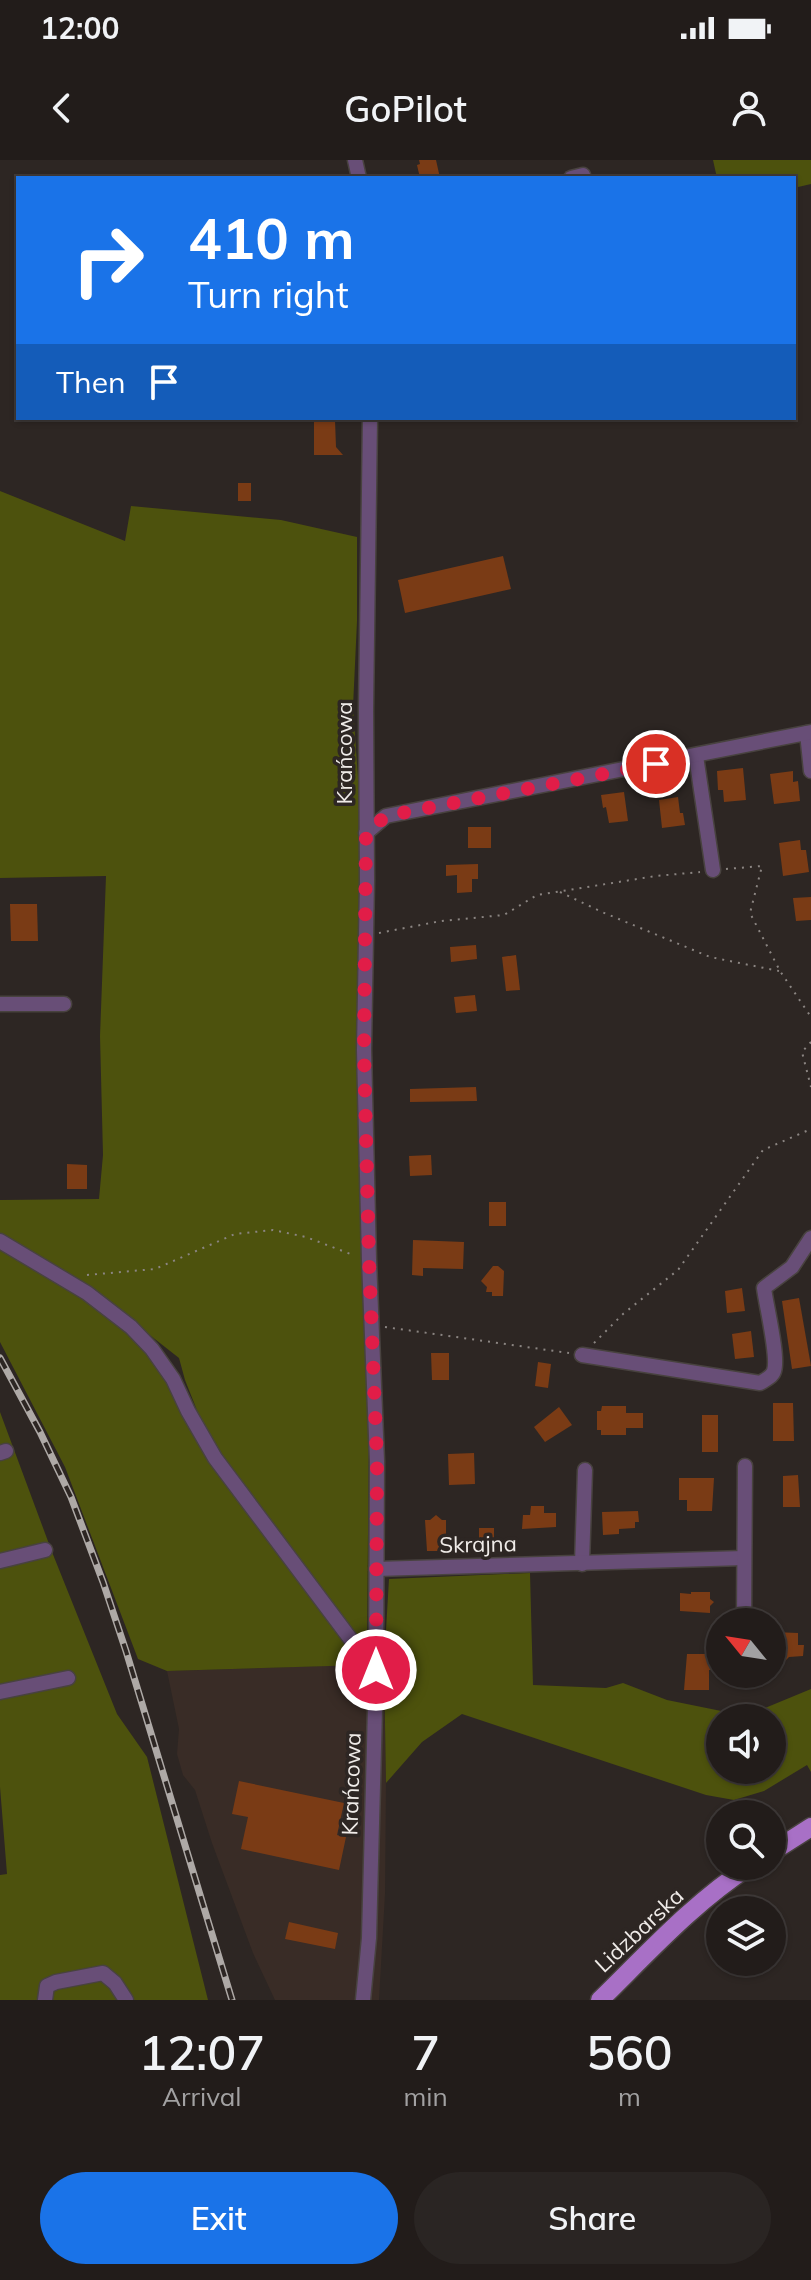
<!DOCTYPE html>
<meta charset="utf-8">
<style>
:root{--surface:#221c1a;--page:#2a2523;--text:#f1f3f6;--muted:#a2a1a2;--line:#3f3a39;--accent:#1a73e8}
body{margin:0;font-family:Mulish,sans-serif;background:var(--page);color:var(--text);height:100vh;display:flex;flex-direction:column;font-size:30px;white-space:nowrap}
*{box-sizing:border-box;margin:0}
p{font-size:26px;color:var(--muted)}
.icon{flex:none;width:44px;height:44px;fill:none;stroke:currentColor;stroke-width:2;stroke-linecap:round;stroke-linejoin:round}
.map{position:relative;height:1840px;overflow:hidden}
.drawer{display:flex;flex-direction:column;background:var(--surface);flex:1}
.drawer>*{flex:none}
.guide{position:absolute;left:16px;top:16px;width:780px;height:244px;border-radius:0px;box-shadow:0 2px 6px #0004,0 0 0 2px var(--line);background:#1a73e8;color:#fff;overflow:hidden}
.needle{width:52px;rotate:300deg}
.buttons{position:absolute;left:706px;top:1448px;display:grid;gap:16px}
.buttons a{display:grid;place-items:center;width:80px;height:80px;border-radius:50%;background:var(--surface);box-shadow:0 2px 6px #0004,0 0 0 2px var(--line);font-size:40px}
.pin{position:absolute;display:grid;place-items:center;width:68px;height:68px;color:#fff;margin:-34px;border:4px solid #fff;border-radius:50%;box-shadow:0 2px 8px #0007}
.me{position:absolute;width:88px;margin:-44px;rotate:0deg;stroke-linejoin:round;filter:drop-shadow(0 0 6px #0008)}
.turn{display:flex;align-items:center;gap:28px;height:168px;padding:0 40px;font-size:36px}
.turn .icon{width:104px;height:104px;stroke-width:2.5}
.turn b{display:block;font-size:56px;line-height:68px}
.then{display:flex;align-items:center;height:76px;padding:0 40px;background:#0003;gap:16px;font-size:30px}
.eta{display:flex;justify-content:space-evenly;align-items:center;height:136px;text-align:center}
.eta b{font-size:48px;font-weight:600;line-height:56px}
.button{display:flex;gap:16px;margin-top:auto;padding:16px 40px}
.button a{flex:1;height:92px;border-radius:48px;background:var(--accent);color:#fff;font-size:32px;font-weight:600;line-height:92px;text-align:center}
.button a+a{background:var(--page);color:var(--text)}
.status{display:flex;justify-content:space-between;align-items:center;height:56px;padding:0 40px;background:var(--surface);direction:ltr}
.status svg{height:22px;fill:currentColor}
header{display:flex;justify-content:space-between;align-items:center;height:104px;padding:0 40px;background:var(--surface);font-size:36px;font-weight:600}
.map>svg:first-child{display:block}
.built{fill:#392c26}
.green{fill:#4d520d;fill-rule:evenodd}
.building{fill:#7a3b15}
.lines{fill:none;stroke-linecap:round;stroke-linejoin:round}
.minor-casing{stroke:#48423f;stroke-width:17}
.major-casing{stroke:#48423f;stroke-width:21}
.path{stroke:#8b8582;stroke-width:2;stroke-dasharray:2 6;stroke-linecap:butt}
.minor{stroke:#684e77;stroke-width:14}
.major{stroke:#a870c6;stroke-width:18}
.rail-casing{stroke:#aea9a6;stroke-width:7}
.rail{stroke:#2d2623;stroke-width:4;stroke-dasharray:12;stroke-linecap:butt}
.route{stroke:#e11d48;stroke-width:14;stroke-dasharray:0 25.2}
.labels{text-anchor:middle;stroke-width:7;stroke-linejoin:round;paint-order:stroke}
.street-label{font-size:22px;fill:#f0ece9;stroke:#2d2623}
</style>
<div class="status"><b>12:00</b><svg viewBox="0 0 49 12"><path d="M0 12V9h3v3zM5 12V6h3v6zM10 12V3h3v9zM15 12V0h3v12zM26 1h20v11H26zM47 4h2v5h-2z"/></svg></div>
<header><svg class="icon" aria-label="back" viewBox="0 0 24 24"><path d="M15 5l-7 7 7 7"/></svg>GoPilot<svg class="icon" aria-label="person" viewBox="0 0 24 24"><circle cx="12" cy="8" r="4"/><path d="M4 21q1-7 8-7t8 7"/></svg></header>
<div class="map">
<svg width="811" height="1840" viewBox="0 0 811 1840">
<rect width="100%" height="100%" fill="#2d2623"/>
<polygon class="built" points="384,1504 386,1623 385,1734 379,1840 275,1840 253,1793 212,1683 195,1630 183,1615 177,1594 179,1569 167,1511"/>
<g class="green">
<polygon points="713,0 811,0 811,24 794,28 794,18 717,18"/>
<polygon points="0,331 125,381 131,346 281,360 357,377 357,461 353,547 361,659 369,1261 367,1488 357,1480 223,1301 202,1263 185,1220 179,1198 77,1118 0,1073 0,1040 99,1039 103,995 100,876 106,716 0,718"/>
<polygon points="0,1084 128,1169 156,1198 207,1294 251,1358 364,1505 167,1511 138,1499 65,1307 0,1182"/>
<polygon points="0,1252 52,1392 117,1554 147,1597 208,1840 0,1840 0,1715 7,1714 0,1627"/>
<path d="M530 1413 533 1525 606 1528 623 1523 667 1540 746 1556 811 1529V1612L807 1605 764 1631 734 1640 706 1635 462 1554 422 1582 386 1623 384 1504 389 1419ZM720 1558H772V1610H720Z"/>
</g>
<g class="building">
<polygon points="419,0 436,0 440,18 420,18 417,5 420,4"/>
<polygon points="314,260 335,260 336,287 343,295 314,295"/>
<rect x="238" y="323" width="13" height="18"/>
<polygon points="503,396 511,429 405,453 398,420"/>
<polygon points="743,608 746,640 724,642 723,630 718,630 717,611"/>
<polygon points="793,611 793,622 798,621 800,641 774,644 770,614"/>
<polygon points="624,632 628,661 609,663 606,647 603,648 601,635"/>
<polygon points="678,637 680,653 683,653 685,665 662,668 659,640"/>
<rect x="468" y="667" width="23" height="21"/>
<polygon points="800,680 801,690 806,690 809,712 783,716 779,683"/>
<polygon points="478,704 478,719 472,719 472,732 457,733 457,715 446,716 446,705"/>
<polygon points="811,737 811,760 796,761 793,738"/>
<polygon points="10,744 37,744 38,781 11,781"/>
<polygon points="476,785 477,799 451,802 450,787"/>
<polygon points="516,795 520,830 506,831 502,797"/>
<polygon points="475,835 477,851 456,853 454,837"/>
<polygon points="476,927 477,941 410,942 410,929"/>
<polygon points="431,995 432,1015 410,1016 409,996"/>
<polygon points="67,1004 87,1005 87,1029 67,1029"/>
<rect x="489" y="1042" width="17" height="24"/>
<polygon points="413,1080 464,1082 463,1109 423,1108 423,1116 412,1115"/>
<polygon points="493,1106 498,1106 504,1111 503,1136 492,1136 492,1132 486,1132 487,1127 481,1121"/>
<polygon points="742,1128 745,1151 727,1153 725,1131"/>
<polygon points="799,1138 811,1206 792,1209 782,1141"/>
<polygon points="751,1171 754,1197 735,1199 732,1174"/>
<polygon points="431,1193 449,1193 449,1220 432,1220"/>
<polygon points="538,1202 551,1204 548,1228 535,1226"/>
<polygon points="773,1243 793,1243 794,1281 773,1281"/>
<polygon points="602,1246 626,1246 626,1253 643,1253 643,1268 626,1268 626,1275 601,1275 601,1270 597,1270 597,1251 601,1251"/>
<polygon points="559,1247 572,1265 545,1282 534,1267"/>
<rect x="702" y="1255" width="16" height="37"/>
<polygon points="474,1293 475,1324 449,1325 448,1294"/>
<polygon points="798,1315 800,1347 783,1347 783,1316"/>
<polygon points="679,1318 714,1318 712,1351 687,1351 687,1340 679,1340"/>
<polygon points="531,1346 544,1346 544,1353 556,1353 556,1367 522,1369 523,1355 530,1355"/>
<polygon points="638,1351 639,1362 635,1362 635,1368 619,1369 619,1374 603,1375 602,1352"/>
<polygon points="436,1355 442,1360 446,1360 446,1391 427,1391 425,1360 430,1360"/>
<rect x="479" y="1368" width="15" height="15"/>
<polygon points="691,1432 710,1432 710,1439 714,1442 710,1446 710,1453 680,1451 680,1433 691,1434"/>
<polygon points="773,1472 798,1473 798,1485 804,1485 803,1496 789,1497 784,1502 780,1497 777,1497 777,1483 773,1483"/>
<polygon points="687,1494 717,1494 717,1510 709,1510 709,1530 684,1530"/>
<polygon points="239,1621 344,1643 337,1675 346,1677 339,1710 241,1689 248,1657 232,1654"/>
<polygon points="289,1762 338,1773 335,1789 285,1779"/>
</g>
<g class="lines">
<g class="minor-casing">
<g id="minor">
<polyline points="355,0 359,18"/>
<polyline points="571,18 583,15"/>
<polyline points="807,573 811,611"/>
<polyline points="696,596 713,710"/>
<polyline points="366,673 386,656 811,572"/>
<polyline points="0,844 64,844"/>
<polyline points="0,1081 87,1133 131,1167 152,1189 173,1219 188,1251 215,1298 364,1497 376,1510"/>
<path d="M582 1195 760 1223C765 1220 772 1217 774 1211 779 1197 766 1145 764 1128L792 1107 811 1078"/>
<polyline points="0,1293 6,1291"/>
<polyline points="0,1401 45,1390"/>
<polyline points="582,1404 585,1310"/>
<polyline points="376,1409 744,1398"/>
<polyline points="744,1462 745,1306"/>
<polyline points="0,1532 68,1518"/>
<polyline points="45,1840 47,1826 56,1822 103,1813 115,1823 126,1840"/>
<polyline points="363,1840 369,1778 376,1510 377,1301 369,1100 364,890 367,720 366,550 370,258"/>
</g>
</g>
<g class="major-casing">
<g id="major">
<polyline points="772,1692 811,1667"/>
<path d="M600 1840C647 1794 694 1742 750 1706"/>
</g>
</g>
<g class="path">
<polyline points="726,709 762,706 750,753 780,811 811,857"/>
<polyline points="560,732 602,752 710,797 779,811"/>
<polyline points="379,773 441,761 504,755 537,735 656,716 700,712"/>
<polyline points="811,882 802,892 811,927"/>
<polyline points="87,1115 155,1109 235,1074 273,1070 306,1077 353,1095"/>
<polyline points="385,1167 569,1193"/>
<polyline points="594,1183 623,1154 678,1110 763,990 811,969"/>
</g>
<use href="#minor" class="minor"/>
<use href="#major" class="major"/>
<g class="rail-casing">
<polyline id="rail" points="0,1198 40,1272 71,1337 103,1422 126,1491 232,1840"/>
</g>
<use href="#rail" class="rail"/>
</g>
<g class="lines">
<polyline class="route" points="376,1510 377,1301 369,1100 364,890 366,673 386,656 656,604"/>
</g>
<g class="labels">
<g class="street-label">
<text transform="translate(344 593) rotate(-90)" y="8">Krańcowa</text>
<text transform="translate(478 1384) rotate(-1)" y="8">Skrajna</text>
<text transform="translate(351 1624) rotate(-88)" y="8">Krańcowa</text>
<text transform="translate(639 1770) rotate(-43)" y="8">Lidzbarska</text>
</g>
</g>
</svg>
<div class="buttons">
<a><svg class="needle" viewBox="-14 -14 28 28"><path d="M0-13l5 13h-10z" fill="#e53935"/><path d="M0 13l5-13h-10z" fill="#a2a1a2"/></svg></a>
<a><svg class="icon" aria-label="sound" viewBox="0 0 24 24"><path d="M4 9h4l5-4v14l-5-4H4zM17 9q2 3 0 6"/></svg></a>
<a><svg class="icon" aria-label="search" viewBox="0 0 24 24"><circle cx="10" cy="10" r="6"/><path d="M15 15l6 6"/></svg></a>
<a><svg class="icon" aria-label="layers" viewBox="0 0 24 24"><path d="M12 4l9 5-9 5-9-5zM3 14l9 5 9-5"/></svg></a>
</div>
<div class="pin" style="left:656px;top:604px;background:#d93025"><svg class="icon" aria-label="arrive" viewBox="0 0 24 24"><path d="M6 21V4h12l-3 4 3 4H6"/></svg></div>
<svg class="me" style="left:376px;top:1510px" viewBox="-20 -20 40 40"><circle r="17" fill="#e11d48" stroke="#fff" stroke-width="3"/><path d="M0-11L8 9 0 5-8 9z" fill="#fff"/></svg>
<div class="guide">
<div class="turn"><svg class="icon" aria-label="right" viewBox="0 0 24 24"><path d="M7 20v-9h11M14 6l5 5-5 5"/></svg><div><b>410 m</b>Turn right</div></div>
<div class="then">Then<svg class="icon" aria-label="arrive" viewBox="0 0 24 24"><path d="M6 21V4h12l-3 4 3 4H6"/></svg></div>
</div>
</div>
<section class="drawer">
<div class="eta">
<div><b>12:07</b><p>Arrival</p></div>
<div><b>7</b><p>min</p></div>
<div><b>560</b><p>m</p></div>
</div>
<div class="button"><a>Exit</a><a>Share</a></div>
</section>
